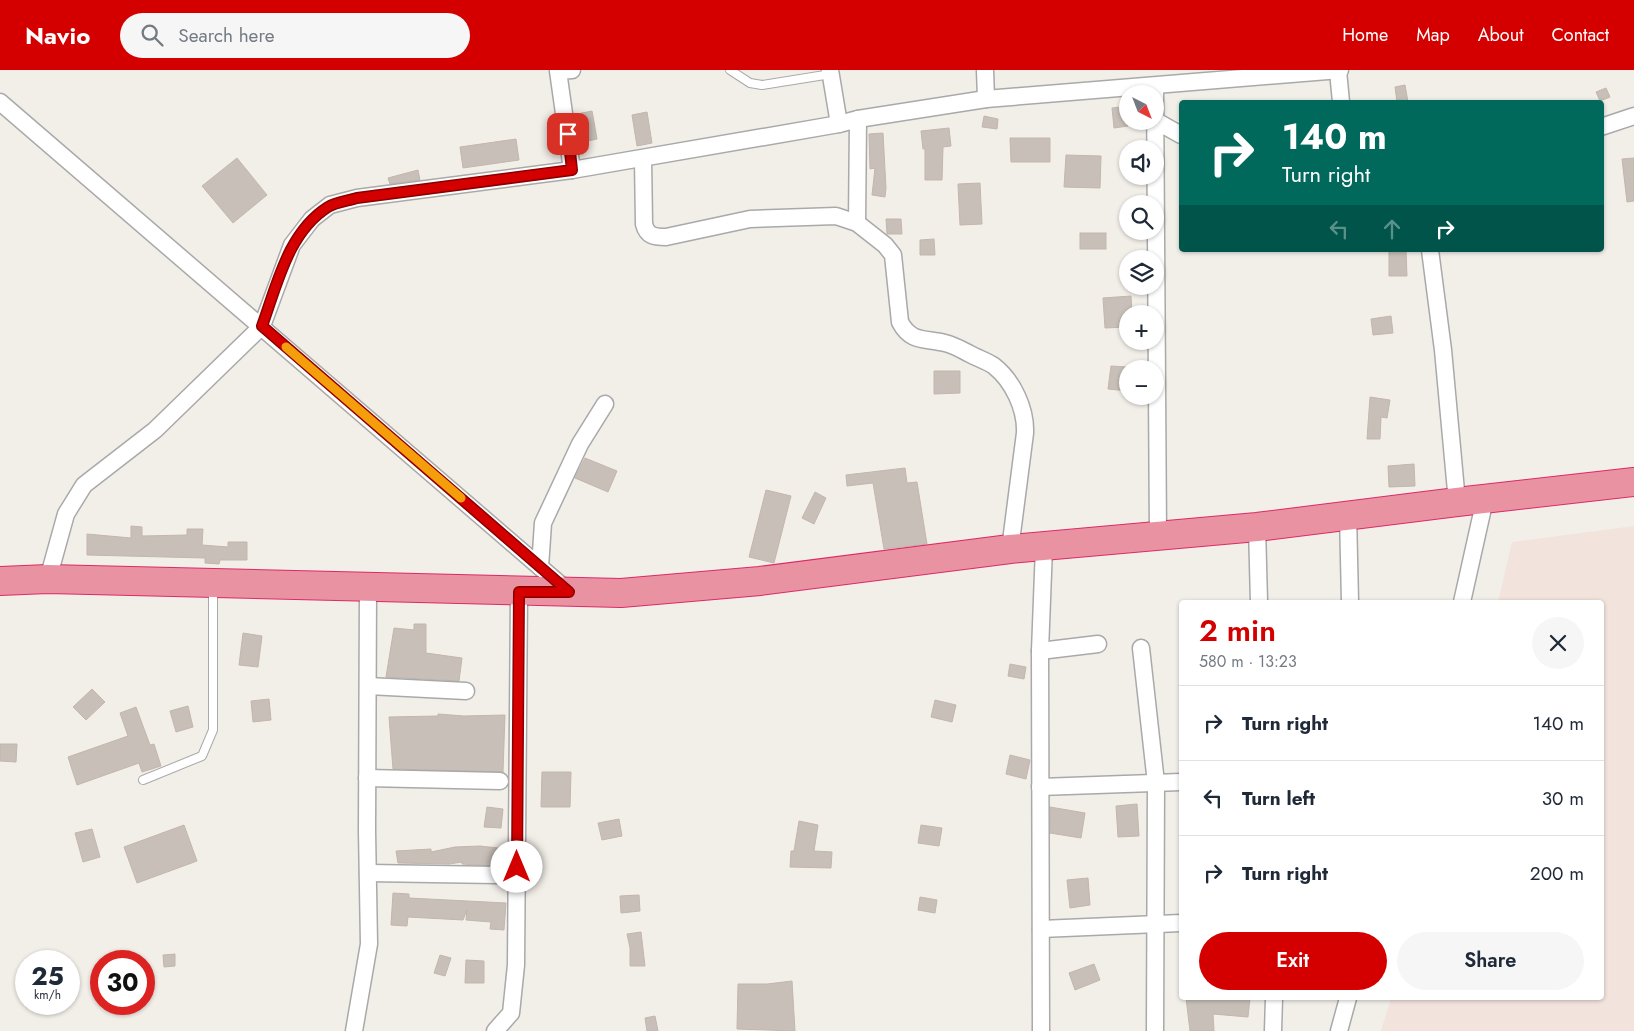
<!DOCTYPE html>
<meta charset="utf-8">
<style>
:root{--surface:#fff;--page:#f6f6f7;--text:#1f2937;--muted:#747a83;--line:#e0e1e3;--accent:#d40000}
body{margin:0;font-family:Jost,sans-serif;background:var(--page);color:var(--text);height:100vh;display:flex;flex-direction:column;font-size:19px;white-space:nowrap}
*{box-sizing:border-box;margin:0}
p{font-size:16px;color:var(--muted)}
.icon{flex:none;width:28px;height:28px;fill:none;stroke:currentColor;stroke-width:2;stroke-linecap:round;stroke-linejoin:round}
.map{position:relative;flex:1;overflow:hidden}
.drawer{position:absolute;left:1179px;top:530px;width:425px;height:400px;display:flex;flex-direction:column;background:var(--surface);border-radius:5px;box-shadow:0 1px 4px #0004}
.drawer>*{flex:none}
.guide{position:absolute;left:1179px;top:30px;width:425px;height:152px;border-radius:5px;box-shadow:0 1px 4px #0004;background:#00695c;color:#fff;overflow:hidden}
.needle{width:32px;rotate:138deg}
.buttons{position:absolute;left:1119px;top:15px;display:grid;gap:10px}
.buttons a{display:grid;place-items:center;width:45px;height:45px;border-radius:50%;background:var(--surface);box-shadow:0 1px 4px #0004;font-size:25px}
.speed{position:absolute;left:15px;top:880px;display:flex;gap:10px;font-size:25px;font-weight:700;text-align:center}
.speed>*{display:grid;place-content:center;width:65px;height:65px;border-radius:50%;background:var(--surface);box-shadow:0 1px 4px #0004;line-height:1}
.speed small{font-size:12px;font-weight:400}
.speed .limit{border:8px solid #d22;background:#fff;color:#111}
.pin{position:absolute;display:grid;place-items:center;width:42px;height:42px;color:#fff;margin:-21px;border-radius:10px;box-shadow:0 2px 8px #0006}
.me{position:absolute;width:55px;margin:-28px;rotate:0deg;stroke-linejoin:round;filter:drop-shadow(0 0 4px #0008)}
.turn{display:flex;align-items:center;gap:18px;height:105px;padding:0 20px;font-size:22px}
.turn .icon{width:65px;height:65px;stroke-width:2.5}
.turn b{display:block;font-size:35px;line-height:42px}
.lanes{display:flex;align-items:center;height:48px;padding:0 20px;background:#0003;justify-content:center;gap:25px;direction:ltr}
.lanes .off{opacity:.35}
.round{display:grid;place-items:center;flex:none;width:52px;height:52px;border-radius:26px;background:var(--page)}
.summary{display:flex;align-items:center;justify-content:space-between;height:85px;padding:0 20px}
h1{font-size:30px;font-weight:600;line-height:38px;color:var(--accent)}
.primary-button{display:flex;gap:10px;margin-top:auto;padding:10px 20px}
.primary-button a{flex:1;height:58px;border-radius:30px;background:var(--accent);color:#fff;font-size:20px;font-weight:600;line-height:58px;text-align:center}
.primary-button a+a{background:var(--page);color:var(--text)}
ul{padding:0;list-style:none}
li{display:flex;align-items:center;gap:15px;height:75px;padding:0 20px;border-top:1px solid var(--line)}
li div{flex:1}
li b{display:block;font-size:19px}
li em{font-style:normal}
header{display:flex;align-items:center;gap:30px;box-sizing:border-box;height:70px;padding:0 25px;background:var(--accent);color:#fff}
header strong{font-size:24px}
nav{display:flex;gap:28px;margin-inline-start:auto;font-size:18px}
.search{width:350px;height:45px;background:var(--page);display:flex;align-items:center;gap:12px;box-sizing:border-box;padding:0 18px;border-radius:28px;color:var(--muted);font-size:19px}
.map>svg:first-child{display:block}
.military{fill:#f3e3dd}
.building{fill:#c7bfb8;stroke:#c4b6ab}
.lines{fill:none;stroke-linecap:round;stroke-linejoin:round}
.lane-casing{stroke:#a9a9a9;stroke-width:10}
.street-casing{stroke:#a9a9a9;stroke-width:19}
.highway-casing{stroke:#dc2a67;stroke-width:30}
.lane{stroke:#fff;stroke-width:8}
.street{stroke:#fff;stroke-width:16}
.highway{stroke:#e892a2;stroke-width:28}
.route-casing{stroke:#8a0000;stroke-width:12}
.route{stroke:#d40000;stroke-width:9}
.slow{stroke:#f59e0b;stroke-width:9}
</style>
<header>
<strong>Navio</strong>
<div class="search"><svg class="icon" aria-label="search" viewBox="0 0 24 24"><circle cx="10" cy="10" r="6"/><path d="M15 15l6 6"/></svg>Search here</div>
<nav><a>Home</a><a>Map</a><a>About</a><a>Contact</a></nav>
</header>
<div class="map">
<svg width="1634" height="961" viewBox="0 0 1634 961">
<rect width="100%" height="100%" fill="#f2efe9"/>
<polygon class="military" points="1634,456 1634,961 1381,961 1391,928 1601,928 1601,532 1498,532 1512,472"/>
<g class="building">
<polygon points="1405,15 1408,32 1397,32 1395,17"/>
<polygon points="1606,18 1610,27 1600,31 1596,22"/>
<polygon points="1128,36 1128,56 1114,58 1112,38"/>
<polygon points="592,41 597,69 583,72 577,44"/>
<polygon points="647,42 652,73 637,76 632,45"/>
<polygon points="984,46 998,49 997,59 982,57"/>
<polygon points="949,58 951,76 943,77 942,110 925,110 925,79 923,79 921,61"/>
<polygon points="883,63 886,118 885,127 872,125 875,98 870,99 869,64"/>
<polygon points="1010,68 1050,68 1050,92 1011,92"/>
<polygon points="516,69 519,90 463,98 460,77"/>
<polygon points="1066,85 1101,86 1100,118 1064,117"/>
<polygon points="237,88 267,125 233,153 202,116"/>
<polygon points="1634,88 1634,131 1627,132 1622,89"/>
<polygon points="418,100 420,110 390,114 388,108"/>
<polygon points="980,113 982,154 960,155 958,114"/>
<polygon points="886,149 901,149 902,164 887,164"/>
<rect x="1080" y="163" width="26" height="16"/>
<polygon points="934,169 935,185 920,185 920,170"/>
<polygon points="1406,180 1407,206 1389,206 1389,181"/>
<polygon points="1131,226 1132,244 1128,244 1128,257 1105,258 1103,228"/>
<polygon points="1391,246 1393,263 1373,265 1371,249"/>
<polygon points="1111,296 1128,297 1128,321 1108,319"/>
<polygon points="934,301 960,301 960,323 934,324"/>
<polygon points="1370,327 1390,330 1387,348 1381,347 1380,369 1367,369"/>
<polygon points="585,388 617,401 608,422 575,408"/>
<polygon points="1414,394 1415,416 1389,417 1388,396"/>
<polygon points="905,398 907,413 917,412 927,474 884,479 873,413 847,416 846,405"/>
<polygon points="766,420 791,426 774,493 749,487"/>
<polygon points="815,422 826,428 814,454 802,448"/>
<polygon points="131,456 142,457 142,466 187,465 187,459 203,459 202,475 228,477 228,472 247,472 247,490 220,490 219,494 205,493 205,488 87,485 87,464 131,468"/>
<polygon points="414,554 426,554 426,583 462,588 459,611 386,607 394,558 414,560"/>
<polygon points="243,563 262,566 258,597 239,595"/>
<polygon points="1010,594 1026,597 1024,609 1008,606"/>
<polygon points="92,619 105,632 86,650 73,637"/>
<polygon points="269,629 271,650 253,652 251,631"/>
<polygon points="935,630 956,635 952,652 931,647"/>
<polygon points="188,636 193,657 176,662 170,641"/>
<polygon points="136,637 150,675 154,674 161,696 142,702 139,693 77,715 68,687 128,666 120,643"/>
<polygon points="438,644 464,646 505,645 503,702 393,699 389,647 438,646"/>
<polygon points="0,674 17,674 16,692 0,691"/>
<polygon points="1010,685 1030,690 1026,709 1006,704"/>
<polygon points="542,702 571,702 570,737 541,737"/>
<polygon points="1137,734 1139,766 1118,767 1116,736"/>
<polygon points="487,737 503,739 501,758 484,757"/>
<polygon points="1050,737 1085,743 1081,768 1050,763"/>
<polygon points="619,749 622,766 602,770 598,753"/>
<polygon points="799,751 818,755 814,781 832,782 831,798 790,797 791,781 794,781"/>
<polygon points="184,755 197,791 137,813 124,777"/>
<polygon points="921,755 942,758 939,776 918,773"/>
<polygon points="92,759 100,787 83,792 75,763"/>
<polygon points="480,776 507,779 506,797 462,794 462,792 449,794 398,793 396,781 431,779 431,782 455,777"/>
<polygon points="1088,808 1090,835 1070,838 1067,810"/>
<polygon points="393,823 409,824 409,828 506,833 504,860 490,859 491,852 466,850 467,840 463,850 408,847 407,856 391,855"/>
<polygon points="639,825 640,841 621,843 620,826"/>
<polygon points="920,827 937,830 935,843 918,840"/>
<polygon points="641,862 645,896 630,896 630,878 627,864"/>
<polygon points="175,884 175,896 164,897 163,885"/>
<polygon points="440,885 451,888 445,906 434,903"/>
<polygon points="466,890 484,891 484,913 465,913"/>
<polygon points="1094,894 1100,910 1075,920 1069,903"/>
<polygon points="792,911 795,961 737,959 738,914 767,914"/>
<polygon points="1186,928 1250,928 1248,947 1213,944 1214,961 1190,961"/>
<polygon points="655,946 658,961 647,961 645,948"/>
</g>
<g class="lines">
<g class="lane-casing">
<g id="lane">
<polyline points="730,0 750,13 762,15 831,4"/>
<polyline points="143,710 202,686 213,660 213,518"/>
</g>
</g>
<g class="street-casing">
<g id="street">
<polyline points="830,0 839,54"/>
<polyline points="985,0 986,29"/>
<polyline points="1338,1 1341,32"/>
<polyline points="1155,16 1158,467"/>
<polyline points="0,32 569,522"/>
<polyline points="1156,51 1181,65"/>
<polyline points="1601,57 1634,46"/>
<path d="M643 89 644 154C647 166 654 167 666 167L750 149 836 146 857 153 885 175 893 185 900 252C911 273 925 268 945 273 954 275 962 280 970 284 977 288 987 291 994 296 1013 311 1026 339 1025 363L1010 479"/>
<polyline points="572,100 558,1 572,0"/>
<polyline points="857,153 858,49"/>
<polyline points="1430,180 1443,280 1457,432"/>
<polyline points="1348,444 1350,532"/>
<polyline points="1257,457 1259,532"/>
<polyline points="540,497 543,453 580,374 605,334"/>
<polyline points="48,509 66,444 84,415 155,360 262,256 292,175 312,149 330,135 357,128 572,100 839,54 858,49 986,29 1340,0"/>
<polyline points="1462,532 1485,429"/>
<polyline points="1141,578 1156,713 1155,961"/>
<polyline points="1040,581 1098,574"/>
<polyline points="368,616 466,621"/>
<polyline points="367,708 500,711"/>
<polyline points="1040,717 1181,712"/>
<polyline points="368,803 497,805"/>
<polyline points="1041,859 1181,853"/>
<polyline points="354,961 369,874 367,761 368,517"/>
<polyline points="495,961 511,943 516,895 519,522"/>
<polyline points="1041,961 1040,581 1044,477"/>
<polyline points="1273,961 1274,928"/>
<polyline points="1339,961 1348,928"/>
</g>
</g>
<g class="highway-casing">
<polyline id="highway" points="0,511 48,509 621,523 760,511 1010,479 1257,457 1457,432 1634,412"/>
</g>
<use href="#lane" class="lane"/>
<use href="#street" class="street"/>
<use href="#highway" class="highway"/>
</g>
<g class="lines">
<g class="route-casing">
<path id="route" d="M517 797 519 522H569L262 256C277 215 288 162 328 137 336 132 348 131 357 128L572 100 568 64"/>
</g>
<use href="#route" class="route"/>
<polyline class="slow" points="286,277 461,428"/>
</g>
</svg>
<div class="buttons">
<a><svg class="needle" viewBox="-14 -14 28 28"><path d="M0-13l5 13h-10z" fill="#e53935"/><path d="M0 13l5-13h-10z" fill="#747a83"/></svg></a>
<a><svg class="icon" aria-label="sound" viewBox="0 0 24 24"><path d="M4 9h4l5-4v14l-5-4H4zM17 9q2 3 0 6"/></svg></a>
<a><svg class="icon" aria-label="search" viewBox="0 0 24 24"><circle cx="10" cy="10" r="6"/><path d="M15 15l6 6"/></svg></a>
<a><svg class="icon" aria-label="layers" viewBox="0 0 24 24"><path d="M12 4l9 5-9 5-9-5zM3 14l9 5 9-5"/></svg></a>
<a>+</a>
<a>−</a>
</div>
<div class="speed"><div>25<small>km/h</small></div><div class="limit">30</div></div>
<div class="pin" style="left:568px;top:64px;background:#d93025"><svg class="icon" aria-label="arrive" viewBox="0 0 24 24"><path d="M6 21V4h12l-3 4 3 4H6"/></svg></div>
<svg class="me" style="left:517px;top:797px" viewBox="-20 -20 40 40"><circle r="19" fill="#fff"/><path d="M0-13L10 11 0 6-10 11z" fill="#d40000"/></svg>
<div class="guide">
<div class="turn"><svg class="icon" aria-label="right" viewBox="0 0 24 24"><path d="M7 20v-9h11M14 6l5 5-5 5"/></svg><div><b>140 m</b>Turn right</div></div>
<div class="lanes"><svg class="icon off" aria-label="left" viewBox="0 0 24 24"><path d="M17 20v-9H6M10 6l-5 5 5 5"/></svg><svg class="icon off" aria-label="ahead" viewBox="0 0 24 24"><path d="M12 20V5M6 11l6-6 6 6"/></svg><svg class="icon" aria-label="right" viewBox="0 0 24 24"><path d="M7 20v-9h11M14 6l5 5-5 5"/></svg></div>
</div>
<section class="drawer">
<div class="summary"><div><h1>2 min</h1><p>580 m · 13:23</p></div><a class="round"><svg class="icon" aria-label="close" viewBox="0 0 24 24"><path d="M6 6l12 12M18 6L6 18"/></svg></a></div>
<ul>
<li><svg class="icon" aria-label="right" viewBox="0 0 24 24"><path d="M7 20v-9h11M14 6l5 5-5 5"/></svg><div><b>Turn right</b></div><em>140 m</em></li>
<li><svg class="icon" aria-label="left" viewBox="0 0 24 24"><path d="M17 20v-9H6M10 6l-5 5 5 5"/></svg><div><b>Turn left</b></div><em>30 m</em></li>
<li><svg class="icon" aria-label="right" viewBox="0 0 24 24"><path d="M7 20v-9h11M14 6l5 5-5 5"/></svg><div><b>Turn right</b></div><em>200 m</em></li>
</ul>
<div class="primary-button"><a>Exit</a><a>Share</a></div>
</section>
</div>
